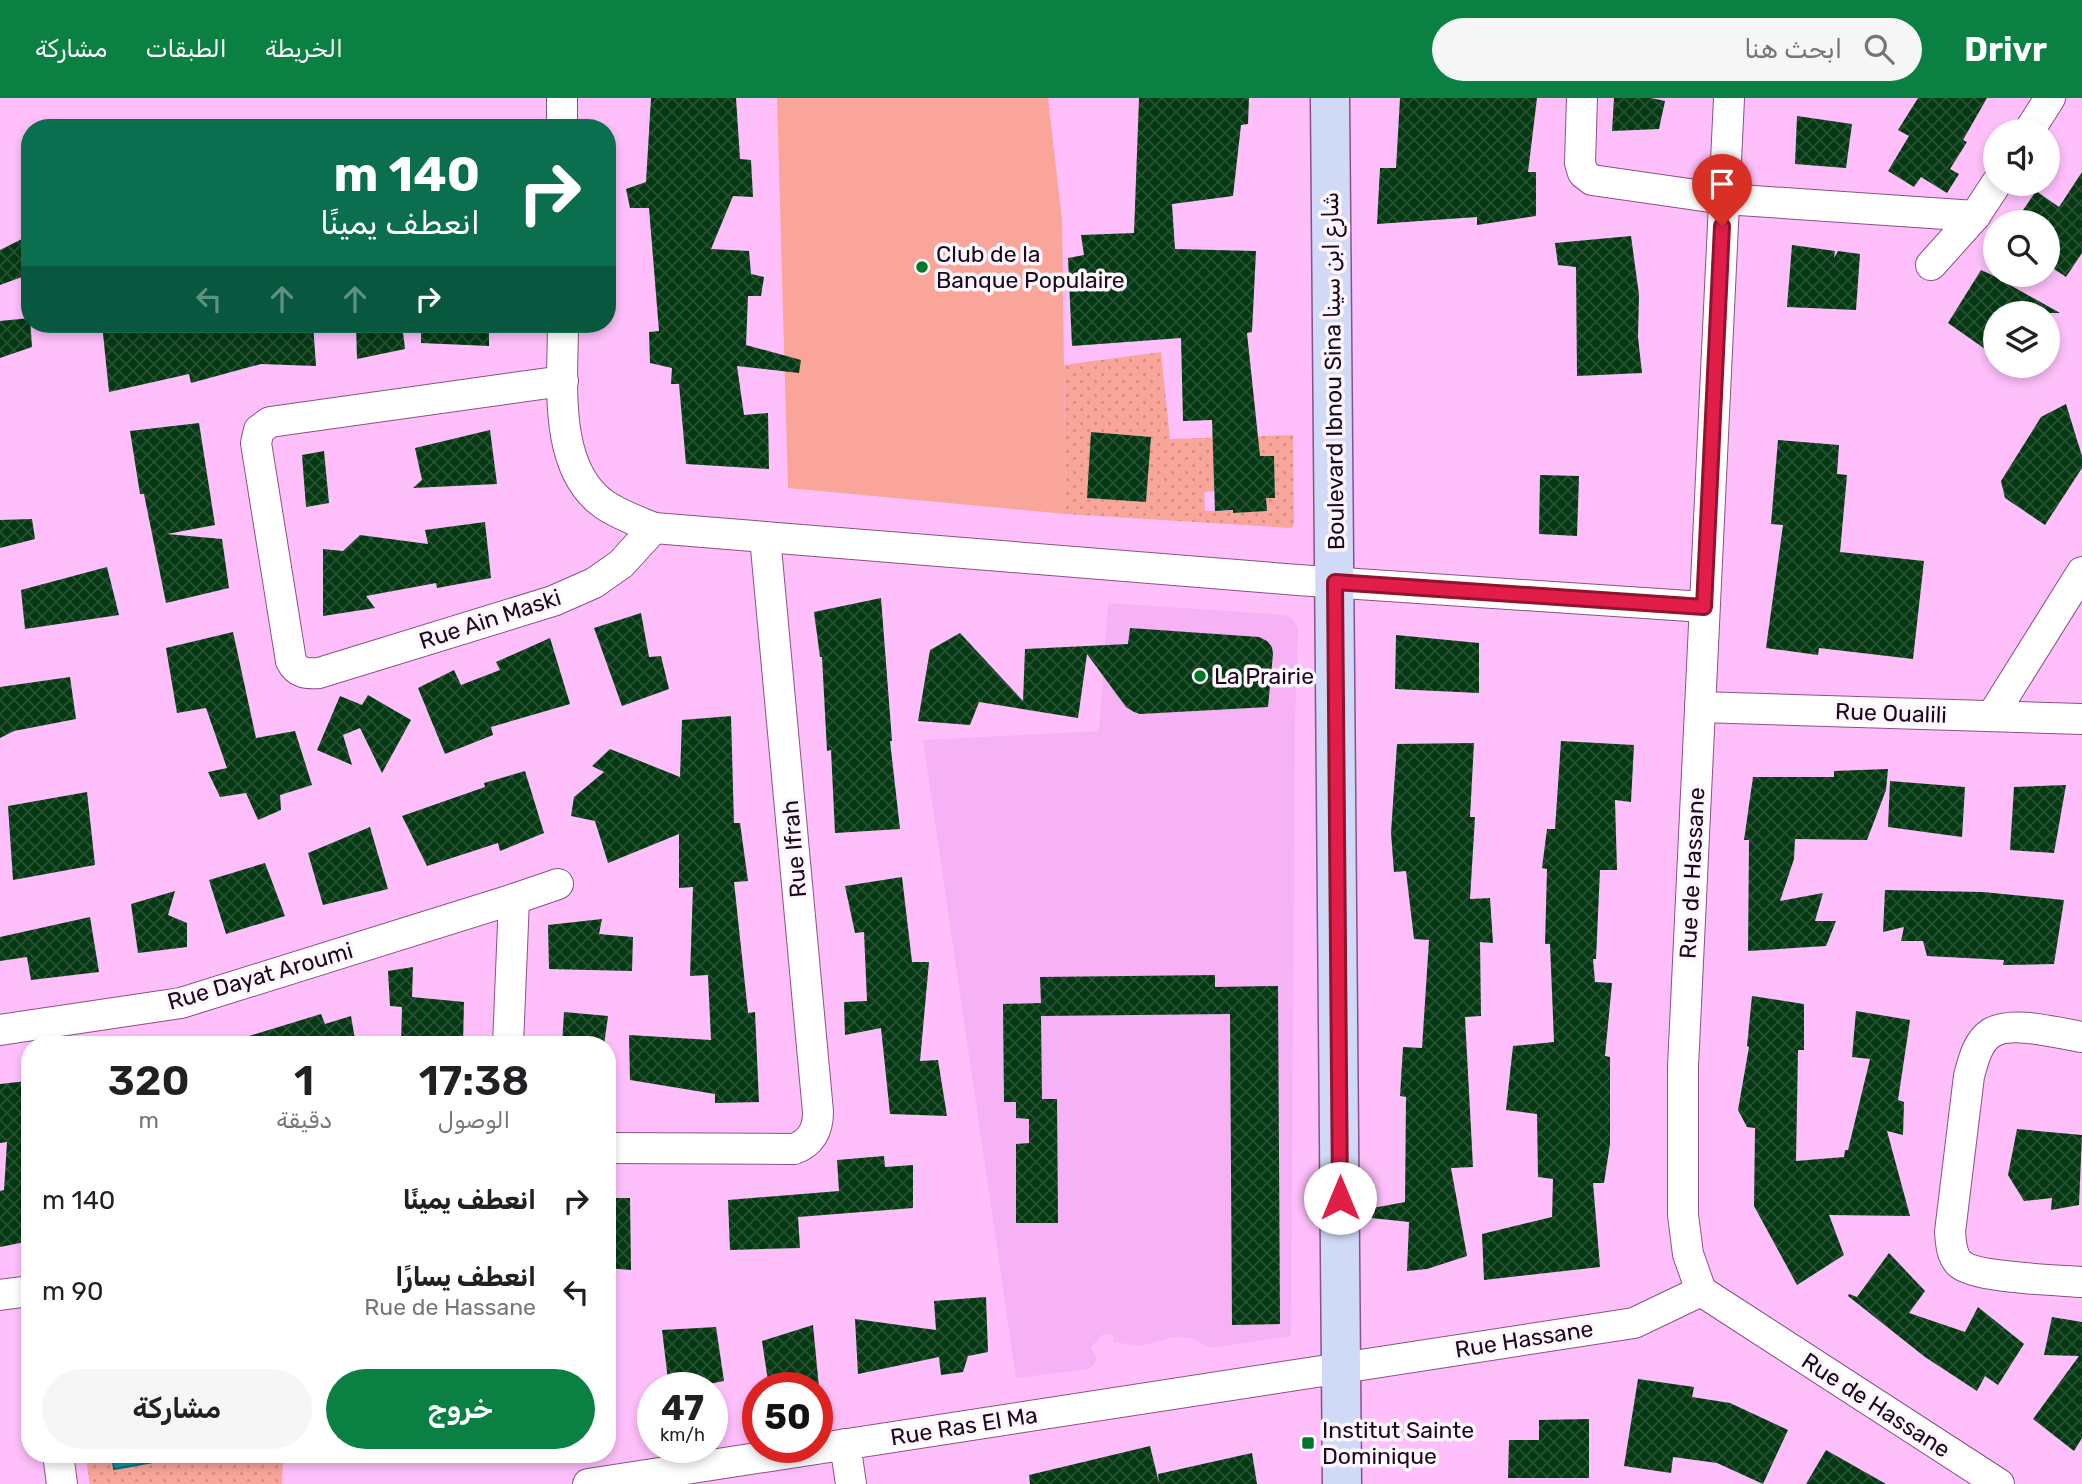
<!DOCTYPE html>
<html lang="ar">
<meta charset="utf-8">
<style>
:root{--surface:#fff;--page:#f6f6f6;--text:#202124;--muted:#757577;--accent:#0b8043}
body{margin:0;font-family:Rubik,"Noto Sans Arabic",sans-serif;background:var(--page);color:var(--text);direction:rtl;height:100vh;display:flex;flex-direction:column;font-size:26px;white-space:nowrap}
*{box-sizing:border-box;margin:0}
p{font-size:23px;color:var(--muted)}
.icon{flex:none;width:38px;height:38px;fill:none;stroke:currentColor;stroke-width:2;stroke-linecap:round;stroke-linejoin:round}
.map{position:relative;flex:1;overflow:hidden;direction:ltr}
.panel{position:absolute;left:21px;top:938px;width:595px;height:427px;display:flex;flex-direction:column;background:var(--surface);border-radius:28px;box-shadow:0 4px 10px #0003;direction:rtl}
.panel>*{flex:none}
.hud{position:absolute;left:21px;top:21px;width:595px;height:214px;border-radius:28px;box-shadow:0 4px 10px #0003;direction:rtl;background:#0b6e4f;color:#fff;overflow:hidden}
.controls{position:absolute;left:1983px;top:21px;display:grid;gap:14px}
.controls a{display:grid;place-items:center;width:77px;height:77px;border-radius:50%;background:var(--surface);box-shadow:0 4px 10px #0003;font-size:35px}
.speed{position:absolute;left:637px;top:1274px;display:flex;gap:14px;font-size:35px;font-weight:700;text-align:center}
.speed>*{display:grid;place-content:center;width:91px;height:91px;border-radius:50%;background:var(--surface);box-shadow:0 4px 10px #0003;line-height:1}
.speed small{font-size:18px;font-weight:400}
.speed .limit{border:10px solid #d22;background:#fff;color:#111}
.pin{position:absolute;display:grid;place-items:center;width:60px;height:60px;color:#fff;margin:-72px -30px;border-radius:50% 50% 50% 0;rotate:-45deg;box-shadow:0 0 7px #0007}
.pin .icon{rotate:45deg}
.me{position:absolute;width:77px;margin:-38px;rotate:0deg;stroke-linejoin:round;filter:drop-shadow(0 0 5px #0008)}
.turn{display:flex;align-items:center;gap:24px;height:147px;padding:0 21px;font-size:32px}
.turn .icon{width:91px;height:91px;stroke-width:2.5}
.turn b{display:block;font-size:49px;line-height:60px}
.lanes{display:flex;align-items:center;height:66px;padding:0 21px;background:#0003;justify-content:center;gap:35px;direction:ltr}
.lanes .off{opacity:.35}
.eta{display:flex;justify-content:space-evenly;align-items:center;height:119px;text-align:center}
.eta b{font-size:42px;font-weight:600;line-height:49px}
.primary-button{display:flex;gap:14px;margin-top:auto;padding:14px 21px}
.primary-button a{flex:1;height:80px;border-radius:42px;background:var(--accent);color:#fff;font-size:28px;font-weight:600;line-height:80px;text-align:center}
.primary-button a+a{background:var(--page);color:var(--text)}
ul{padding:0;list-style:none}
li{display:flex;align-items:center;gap:21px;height:91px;padding:0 21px}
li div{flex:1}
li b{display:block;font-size:26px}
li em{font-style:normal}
header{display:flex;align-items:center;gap:42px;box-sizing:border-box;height:98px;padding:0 35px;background:var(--accent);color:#fff}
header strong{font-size:33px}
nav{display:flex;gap:38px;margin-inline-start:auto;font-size:24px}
.search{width:490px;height:63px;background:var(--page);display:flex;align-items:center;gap:18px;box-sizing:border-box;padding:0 24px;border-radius:38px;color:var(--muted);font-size:26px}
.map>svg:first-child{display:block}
.built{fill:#f6b2f4}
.park{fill:#f9a59a}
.garden{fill:url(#garden-dots);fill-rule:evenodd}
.water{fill:#0599a9;stroke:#0c6d7f;stroke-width:2}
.building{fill:url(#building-cross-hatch)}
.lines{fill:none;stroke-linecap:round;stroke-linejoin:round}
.street-casing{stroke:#895187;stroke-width:32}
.secondary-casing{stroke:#895187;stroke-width:41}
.street{stroke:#fff;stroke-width:30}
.secondary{stroke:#d0daf7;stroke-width:38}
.route-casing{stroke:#92132f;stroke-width:18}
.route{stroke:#e11d48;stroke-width:12}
.poi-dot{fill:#00762b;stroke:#fdf6fc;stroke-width:2.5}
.labels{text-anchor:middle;stroke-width:7;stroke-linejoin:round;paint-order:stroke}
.poi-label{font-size:23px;fill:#1c071c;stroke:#fdf6fc;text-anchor:start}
.street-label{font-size:23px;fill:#1c071c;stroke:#fdf6fc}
</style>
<header>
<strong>Drivr</strong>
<div class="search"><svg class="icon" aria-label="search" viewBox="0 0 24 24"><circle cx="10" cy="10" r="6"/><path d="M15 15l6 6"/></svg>ابحث هنا</div>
<nav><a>الخريطة</a><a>الطبقات</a><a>مشاركة</a></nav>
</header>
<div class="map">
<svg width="2082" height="1386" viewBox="0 0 2082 1386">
<defs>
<pattern id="garden-dots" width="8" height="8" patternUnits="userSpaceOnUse" patternTransform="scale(1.75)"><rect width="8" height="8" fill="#f9a59a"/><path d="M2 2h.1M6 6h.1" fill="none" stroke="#d58d84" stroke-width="1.8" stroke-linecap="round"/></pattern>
<pattern id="building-cross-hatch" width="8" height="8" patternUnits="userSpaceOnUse" patternTransform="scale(1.75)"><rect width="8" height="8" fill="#043913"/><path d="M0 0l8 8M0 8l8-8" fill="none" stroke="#295235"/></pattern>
</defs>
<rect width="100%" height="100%" fill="#febffb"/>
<polygon class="built" points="1108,505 1286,517 1292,520 1298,530 1295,626 1291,1238 1211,1250 1193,1241 1182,1239 1170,1240 1140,1248 1114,1244 1113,1236 1102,1237 1091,1249 1096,1260 1095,1265 1089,1271 1016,1280 923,642 1099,633"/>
<polygon class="park" points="777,0 1048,0 1062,122 1066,416 788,390"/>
<g class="garden">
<path d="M1161 254 1170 341 1293 337 1294 425 1292 430 1066 416 1064 267ZM1092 334 1151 339 1146 404 1087 400ZM1274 358 1275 400H1266V413H1205L1204 394 1214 393V360Z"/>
<polygon points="85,1356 112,1356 114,1370 165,1361 164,1356 175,1356 177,1364 218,1357 219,1362 234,1360 234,1356 283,1356 282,1386 90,1386"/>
</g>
<polygon class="water" points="112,1356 164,1356 165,1362 114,1371"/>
<g class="building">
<polygon points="651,0 736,0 740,61 751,62 753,99 733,98 711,151 749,153 751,176 764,179 761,198 748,198 746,247 801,262 799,275 737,268 744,317 768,315 769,371 686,366 679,286 671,286 672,270 650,265 649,234 659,233 649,110 630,110 626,91 646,84"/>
<polygon points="1139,0 1249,0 1248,26 1241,27 1233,98 1172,106 1175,151 1256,153 1252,234 1247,235 1260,358 1274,358 1275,400 1266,400 1267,413 1233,415 1233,412 1215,413 1212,322 1183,323 1181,240 1072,248 1068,160 1084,157 1081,137 1134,135"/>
<polygon points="1400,0 1537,0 1528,74 1536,74 1536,118 1477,127 1477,119 1377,126 1380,70 1396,70"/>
<polygon points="1614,0 1651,0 1665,3 1659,31 1612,33"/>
<polygon points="1918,0 1987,0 1963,42 1967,44 1950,71 1959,76 1947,95 1921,79 1914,89 1888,73 1909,38 1898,32"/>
<polygon points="1797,18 1852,26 1846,70 1795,66"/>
<polygon points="2082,74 2082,155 2066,179 2048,167 2048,124 2015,124 2036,93 2059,109"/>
<polygon points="30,137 30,176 0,187 0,152"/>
<polygon points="1631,138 1639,197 1638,239 1642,275 1577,278 1576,169 1558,167 1555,145"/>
<polygon points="1792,147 1835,153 1834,160 1838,153 1860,156 1856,212 1787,209"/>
<polygon points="1981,172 1992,177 2060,215 1995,215 1995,258 1948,225"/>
<polygon points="30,220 32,249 0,260 0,223"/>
<polygon points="102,226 147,226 147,230 195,226 313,226 316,268 261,266 191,285 189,276 109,294"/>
<polygon points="356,226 402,226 405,251 357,261"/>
<polygon points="421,226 489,226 489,248 421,245"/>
<polygon points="2066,306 2082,358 2082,370 2045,427 2005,400 2001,383 2041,319"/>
<polygon points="199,325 215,427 167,436 222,441 229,490 166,505 144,396 140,396 130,333"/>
<polygon points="490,332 497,386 413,390 422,382 415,350"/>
<polygon points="1091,334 1151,339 1146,404 1087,400"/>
<polygon points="1778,342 1839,347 1837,376 1847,377 1840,454 1924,463 1913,561 1819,550 1818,557 1766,550 1783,427 1771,426"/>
<polygon points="324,353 329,405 306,409 302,357"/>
<polygon points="1540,377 1579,378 1577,438 1539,436"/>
<polygon points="32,421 35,441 0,450 0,422"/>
<polygon points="485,424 491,480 437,490 436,485 366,498 375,510 323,518 323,451 343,453 360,437 428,446 425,432"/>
<polygon points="107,469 119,517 25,531 21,492"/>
<polygon points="881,500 892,643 890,643 900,731 835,735 831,652 827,653 822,559 820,559 814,514"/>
<polygon points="641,515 649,559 661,558 669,591 622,608 594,530"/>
<polygon points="1130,530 1259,539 1267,543 1272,549 1273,556 1268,609 1140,616 1134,614 1126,609 1087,556 1078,620 979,604 970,627 918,623 930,552 960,535 1023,603 1025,551 1128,546"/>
<polygon points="233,534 256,640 295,633 312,687 280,697 281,712 258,722 246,695 220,699 208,674 227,670 206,610 177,615 166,550"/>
<polygon points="1396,537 1479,545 1479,595 1395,591"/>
<polygon points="550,540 570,606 491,629 493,637 445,656 418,590 454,572 461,587 500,572 496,564"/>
<polygon points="70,579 76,621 14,633 0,640 0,589"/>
<polygon points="368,597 411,622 382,675 360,630 343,637 352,667 317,652 340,598 362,607"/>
<polygon points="731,618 734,725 740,725 748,783 734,784 748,915 755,914 759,1004 715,1005 715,996 630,982 629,937 711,942 708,877 690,878 693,789 679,790 679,736 608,765 595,723 571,718 574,699 604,674 592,668 610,651 680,679 682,622"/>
<polygon points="1561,643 1634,647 1631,704 1615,702 1617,772 1600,772 1596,861 1593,861 1595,884 1612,885 1605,958 1610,959 1610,1046 1604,1085 1593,1085 1600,1169 1484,1182 1482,1136 1552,1119 1553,1081 1538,1079 1537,1016 1506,1012 1513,948 1554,944 1550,846 1545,846 1547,771 1542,770 1547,731 1555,731"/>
<polygon points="1474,645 1470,719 1475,719 1470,801 1490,800 1493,845 1480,844 1481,918 1465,919 1473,1069 1451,1070 1467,1158 1427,1171 1407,1173 1409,1124 1362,1119 1362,1112 1405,1104 1406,999 1400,998 1403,949 1422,950 1429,842 1414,841 1406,773 1394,774 1391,735 1397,646"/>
<polygon points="1888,671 1886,692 1867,742 1795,741 1794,761 1780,803 1823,795 1815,823 1836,823 1826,848 1748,853 1749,742 1744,742 1753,679 1834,679 1834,673"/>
<polygon points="525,673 544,735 500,753 498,745 427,768 402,718 485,689 484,685"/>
<polygon points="1890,683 1965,689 1962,739 1888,729"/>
<polygon points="2066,687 2054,755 2010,752 2014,689"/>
<polygon points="87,694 95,767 13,782 8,708"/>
<polygon points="370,729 388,791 323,807 308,755"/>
<polygon points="265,765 285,818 226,836 209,782"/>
<polygon points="902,779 912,864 929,864 920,963 938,962 947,1018 890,1016 881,930 845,937 844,904 867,903 864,834 855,835 845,788"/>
<polygon points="1885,792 1983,794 2064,802 2054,866 2003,867 2004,862 1927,858 1923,843 1901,843 1904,829 1883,834"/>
<polygon points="175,793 168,817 187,825 187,849 138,855 131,806"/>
<polygon points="90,819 99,874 31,882 27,859 0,863 0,839"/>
<polygon points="602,821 599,836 633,839 632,873 549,871 548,827"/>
<polygon points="413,869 412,899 464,904 463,947 401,947 402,909 390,908 388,873"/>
<polygon points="1215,877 1215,889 1278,888 1280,1226 1232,1227 1230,916 1041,918 1042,1001 1057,1001 1058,1125 1016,1125 1016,1046 1029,1045 1029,1021 1016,1020 1016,1004 1004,1004 1003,906 1041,905 1040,879"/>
<polygon points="1752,898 1804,906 1804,952 1798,952 1796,1063 1844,1059 1845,1052 1848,1052 1870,961 1852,959 1856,913 1910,922 1898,1002 1904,1004 1903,1037 1887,1033 1910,1118 1829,1117 1844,1157 1797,1187 1754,1108 1755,1030 1747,1029 1738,1012 1749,949 1747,948"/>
<polygon points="564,914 608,918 604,947 562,947"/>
<polygon points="321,916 325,926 351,918 356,947 240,947 239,941"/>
<polygon points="27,983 30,1029 30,1143 0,1149 0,1093 4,1092 7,1044 0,1045 0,986"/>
<polygon points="2017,1031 2082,1037 2079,1107 2051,1112 2052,1100 2024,1103 2008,1077"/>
<polygon points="884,1058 885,1069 913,1067 913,1110 798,1119 800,1150 730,1152 728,1102 839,1093 837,1062"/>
<polygon points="607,1100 630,1100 631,1172 607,1170"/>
<polygon points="1889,1155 1925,1193 1909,1215 1965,1234 1978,1209 2024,1246 1998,1287 1985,1278 1977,1293 1925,1259 1848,1198 1849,1196 1857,1199"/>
<polygon points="986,1199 988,1254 968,1258 963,1274 941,1277 939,1259 858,1276 855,1221 936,1232 934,1203"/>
<polygon points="2052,1219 2082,1224 2082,1340 2074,1353 2033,1321 2079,1258 2044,1257"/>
<polygon points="813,1227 819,1290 769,1290 762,1243"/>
<polygon points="716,1229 724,1283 688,1290 669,1290 662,1232"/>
<polygon points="1638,1281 1694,1289 1692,1299 1730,1305 1788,1332 1763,1386 1717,1365 1673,1359 1671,1375 1624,1368"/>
<polygon points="1589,1321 1589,1380 1508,1380 1509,1342 1539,1342 1539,1322"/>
<polygon points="1150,1348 1159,1385 1158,1376 1252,1355 1257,1386 1030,1386 1029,1377"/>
<polygon points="1826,1352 1886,1386 1806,1386"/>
</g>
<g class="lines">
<g class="street-casing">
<g id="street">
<polyline points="562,0 562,30"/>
<polyline points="1582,0 1580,65 1583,75 1592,82 1724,101 1975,118"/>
<polyline points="1729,0 1683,969 1683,1117 1688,1156 1701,1193 1999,1386"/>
<polyline points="2029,33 2050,0"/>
<polyline points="1931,167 1975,118 1996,86"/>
<path d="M563 226C563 282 552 371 605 407 620 417 637 423 654 430L1298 482 1704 509"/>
<path d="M563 283 270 324 259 332 256 345 291 563C297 575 306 576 319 575L553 503 594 485 621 466 654 430"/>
<polyline points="1700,609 2082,621"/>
<polyline points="1992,618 2082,474"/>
<polyline points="0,932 181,905 514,801 558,786"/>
<path d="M2082 939C2058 935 2011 922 1991 935 1977 944 1973 964 1969 978L1950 1134C1951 1144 1951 1157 1959 1165 1973 1180 2058 1182 2082 1184"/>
<polyline points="508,947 514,801"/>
<path d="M607 1050 794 1051C811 1045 818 1032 818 1014L765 439"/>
<polyline points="0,1197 30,1193"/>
<polyline points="845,1346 851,1386"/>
<polyline points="58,1356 62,1386"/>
<polyline points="588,1386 1634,1225 1701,1193"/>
</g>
</g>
<g class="secondary-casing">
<polyline id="secondary" points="1330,0 1342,1386"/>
</g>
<use href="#street" class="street"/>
<use href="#secondary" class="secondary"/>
</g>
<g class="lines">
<g class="route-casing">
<polyline id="route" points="1340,1100 1335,484 1704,509 1722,128"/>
</g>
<use href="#route" class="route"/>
</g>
<g class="poi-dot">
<circle cx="922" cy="169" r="7"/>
<circle cx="1200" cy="578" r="7"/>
<rect x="1301" y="1338" width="14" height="14" rx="3.5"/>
</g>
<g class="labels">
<g class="poi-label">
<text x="936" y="164">Club de la<tspan x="936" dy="26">Banque Populaire</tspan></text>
<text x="1214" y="586">La Prairie</text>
<text x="1322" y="1340">Institut Sainte<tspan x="1322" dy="26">Dominique</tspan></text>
</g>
<g class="street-label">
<text transform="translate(1333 273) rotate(-91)" y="8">Boulevard Ibnou Sina شارع ابن سينا</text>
<text transform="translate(490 521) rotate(-18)" y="8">Rue Ain Maski</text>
<text transform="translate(1891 615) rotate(2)" y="8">Rue Oualili</text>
<text transform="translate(794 751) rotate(-95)" y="8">Rue Ifrah</text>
<text transform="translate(1692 775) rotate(-87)" y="8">Rue de Hassane</text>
<text transform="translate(260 878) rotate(-16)" y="8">Rue Dayat Aroumi</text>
<text transform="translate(1524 1241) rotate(-9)" y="8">Rue Hassane</text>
<text transform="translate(1876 1307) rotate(33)" y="8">Rue de Hassane</text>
<text transform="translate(964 1328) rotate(-9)" y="8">Rue Ras El Ma</text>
</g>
</g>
</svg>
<div class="controls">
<a><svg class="icon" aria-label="sound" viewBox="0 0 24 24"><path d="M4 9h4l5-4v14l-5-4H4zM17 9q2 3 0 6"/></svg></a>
<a><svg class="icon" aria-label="search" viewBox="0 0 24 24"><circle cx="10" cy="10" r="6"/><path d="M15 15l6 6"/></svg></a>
<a><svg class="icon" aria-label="layers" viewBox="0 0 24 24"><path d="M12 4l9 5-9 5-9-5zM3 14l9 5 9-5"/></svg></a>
</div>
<div class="speed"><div>47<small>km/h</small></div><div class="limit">50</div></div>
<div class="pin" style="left:1722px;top:128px;background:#d93025"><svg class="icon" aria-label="arrive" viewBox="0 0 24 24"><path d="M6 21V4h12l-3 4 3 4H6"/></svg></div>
<svg class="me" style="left:1340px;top:1100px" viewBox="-20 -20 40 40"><circle r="19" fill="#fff"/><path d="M0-13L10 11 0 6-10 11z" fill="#e11d48"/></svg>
<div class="hud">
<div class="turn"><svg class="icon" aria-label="right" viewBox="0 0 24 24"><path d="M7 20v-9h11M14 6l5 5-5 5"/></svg><div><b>140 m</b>انعطف يمينًا</div></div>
<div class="lanes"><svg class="icon off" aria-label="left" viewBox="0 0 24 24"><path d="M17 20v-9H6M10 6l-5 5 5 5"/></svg><svg class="icon off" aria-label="ahead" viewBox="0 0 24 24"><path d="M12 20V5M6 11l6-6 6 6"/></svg><svg class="icon off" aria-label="ahead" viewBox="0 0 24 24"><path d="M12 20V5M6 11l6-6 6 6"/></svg><svg class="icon" aria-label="right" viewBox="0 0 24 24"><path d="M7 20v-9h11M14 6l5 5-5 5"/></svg></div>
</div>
<section class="panel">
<div class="eta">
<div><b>17:38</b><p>الوصول</p></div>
<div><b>1</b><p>دقيقة</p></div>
<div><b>320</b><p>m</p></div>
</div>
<ul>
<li><svg class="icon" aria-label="right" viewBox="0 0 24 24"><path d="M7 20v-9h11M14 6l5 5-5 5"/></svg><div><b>انعطف يمينًا</b></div><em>140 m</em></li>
<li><svg class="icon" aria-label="left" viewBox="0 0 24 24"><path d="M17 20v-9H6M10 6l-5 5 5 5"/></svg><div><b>انعطف يسارًا</b><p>Rue de Hassane</p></div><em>90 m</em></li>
</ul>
<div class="primary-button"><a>خروج</a><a>مشاركة</a></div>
</section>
</div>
